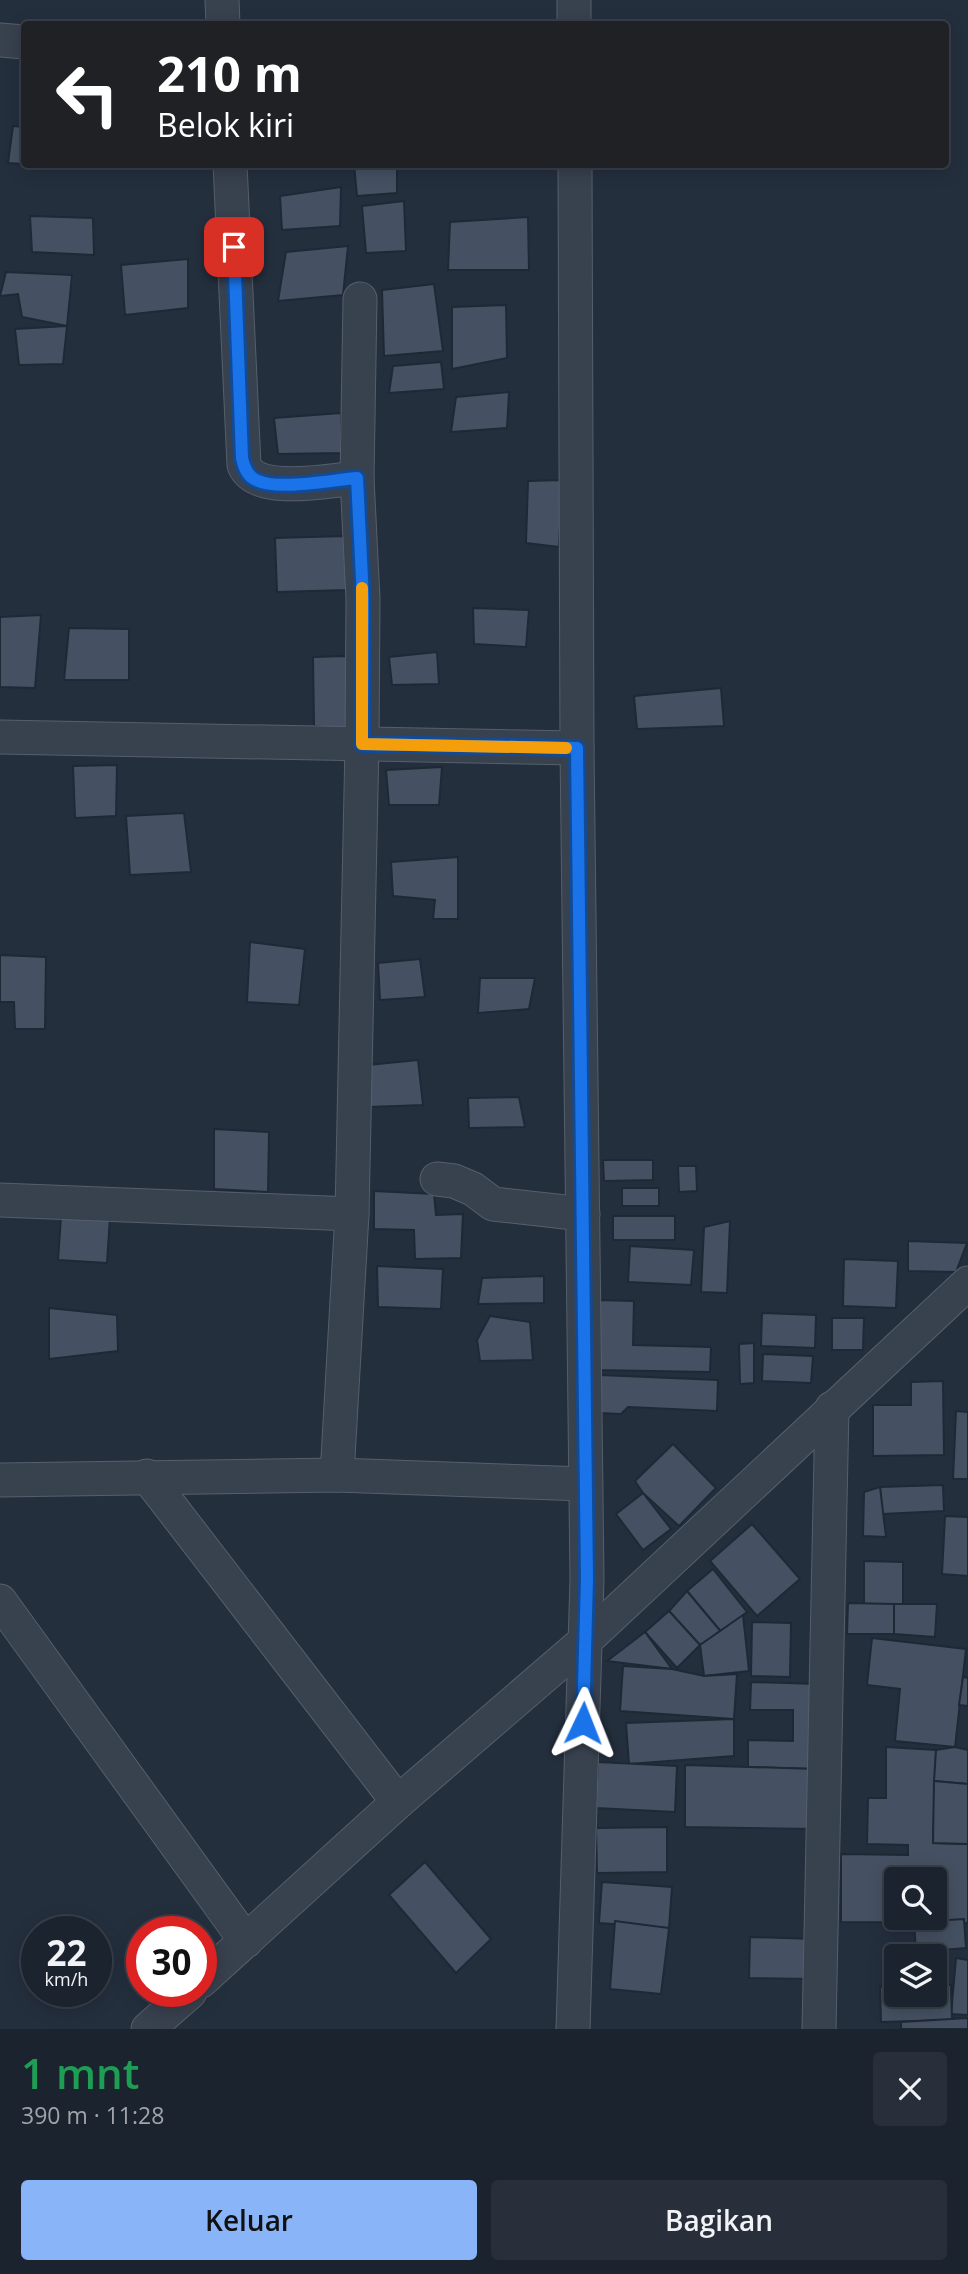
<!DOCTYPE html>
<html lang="id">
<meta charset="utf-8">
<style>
:root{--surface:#1b232e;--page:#282f3a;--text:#f1f3f6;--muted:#a0a4aa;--line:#39404a;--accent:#8ab4f8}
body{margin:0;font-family:"Open Sans",sans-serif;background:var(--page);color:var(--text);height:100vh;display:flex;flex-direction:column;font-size:26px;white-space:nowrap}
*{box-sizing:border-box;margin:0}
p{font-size:23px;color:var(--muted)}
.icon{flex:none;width:38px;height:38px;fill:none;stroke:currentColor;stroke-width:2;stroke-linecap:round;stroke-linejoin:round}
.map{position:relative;height:2029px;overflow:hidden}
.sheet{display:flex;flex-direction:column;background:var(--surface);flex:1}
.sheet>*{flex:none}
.guide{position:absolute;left:21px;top:21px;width:928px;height:147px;border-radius:7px;box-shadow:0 4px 18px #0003,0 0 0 2px var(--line);background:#202124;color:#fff;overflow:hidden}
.controls{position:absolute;left:884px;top:1867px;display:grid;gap:14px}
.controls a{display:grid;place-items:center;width:63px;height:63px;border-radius:7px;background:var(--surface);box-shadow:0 4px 18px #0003,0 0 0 2px var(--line);font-size:35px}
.speed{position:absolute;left:21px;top:1916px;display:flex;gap:14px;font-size:35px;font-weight:700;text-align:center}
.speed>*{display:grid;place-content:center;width:91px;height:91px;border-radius:50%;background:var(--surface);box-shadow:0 4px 18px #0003,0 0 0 2px var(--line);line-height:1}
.speed small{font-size:18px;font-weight:400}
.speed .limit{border:10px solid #d22;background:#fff;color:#111}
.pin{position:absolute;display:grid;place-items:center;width:60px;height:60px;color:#fff;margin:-30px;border-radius:14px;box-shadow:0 4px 10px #0006}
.me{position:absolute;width:77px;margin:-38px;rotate:2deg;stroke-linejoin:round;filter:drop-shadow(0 0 5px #0008)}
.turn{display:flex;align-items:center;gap:24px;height:147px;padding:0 21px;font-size:32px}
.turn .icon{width:91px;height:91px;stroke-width:2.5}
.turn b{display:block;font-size:49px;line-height:60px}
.round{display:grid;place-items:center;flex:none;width:74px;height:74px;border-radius:7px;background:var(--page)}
.headline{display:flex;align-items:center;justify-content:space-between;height:119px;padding:0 21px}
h1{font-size:42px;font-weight:600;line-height:52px;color:#1e9e55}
.cta{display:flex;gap:14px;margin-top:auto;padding:14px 21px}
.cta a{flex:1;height:80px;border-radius:7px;background:var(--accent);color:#111;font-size:28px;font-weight:600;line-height:80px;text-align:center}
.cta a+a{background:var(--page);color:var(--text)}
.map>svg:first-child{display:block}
.building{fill:#455162;stroke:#1f2835;stroke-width:2;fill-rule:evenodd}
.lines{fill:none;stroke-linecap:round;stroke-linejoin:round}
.minor-casing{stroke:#565f6c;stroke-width:35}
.minor{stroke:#38414e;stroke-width:33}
.route-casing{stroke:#114b97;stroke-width:18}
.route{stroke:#1a73e8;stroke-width:12}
.slow{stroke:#f59e0b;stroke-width:12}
</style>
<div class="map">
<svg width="968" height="2029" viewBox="0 0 968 2029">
<rect width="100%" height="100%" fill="#242f3e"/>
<g class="building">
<polygon points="13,126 24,127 24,164 8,163"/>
<polygon points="354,164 397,164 397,193 357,196"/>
<polygon points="341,187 340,226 282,230 280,196"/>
<polygon points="404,201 406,251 366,253 362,206"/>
<polygon points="30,216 93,218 94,255 32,252"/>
<polygon points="528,217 529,270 448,270 450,222"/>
<polygon points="348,246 343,295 278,301 286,252"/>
<polygon points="188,259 188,308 125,315 121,265"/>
<polygon points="6,272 72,275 67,326 22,317 18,294 0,296"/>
<polygon points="434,284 443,351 384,356 382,290"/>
<polygon points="506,305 507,358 452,369 452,307"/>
<polygon points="67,326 63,364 19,365 15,329"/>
<polygon points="441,362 444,389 389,393 393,366"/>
<polygon points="509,392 507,428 451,432 456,397"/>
<polygon points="341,413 341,453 278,454 274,418"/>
<polygon points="562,480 559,547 526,543 528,481"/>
<polygon points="345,536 347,590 277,592 275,538"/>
<polygon points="473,608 529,610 526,647 474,644"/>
<polygon points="41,615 35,688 0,687 0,617"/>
<polygon points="69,628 129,629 129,680 64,680"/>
<polygon points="437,652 439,684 392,685 389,657"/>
<polygon points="346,656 347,730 314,726 313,657"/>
<polygon points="721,688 724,726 637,729 634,696"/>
<polygon points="117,765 116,816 75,818 73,766"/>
<polygon points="442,767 439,805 389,805 386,770"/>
<polygon points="184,813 191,872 130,875 126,816"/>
<polygon points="458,857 458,919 433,919 435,900 393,896 391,862"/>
<polygon points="250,942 305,949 299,1005 247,1002"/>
<polygon points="0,955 46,957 45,1029 15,1029 14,1002 0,1002"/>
<polygon points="420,959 425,997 380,1000 378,963"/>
<polygon points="480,978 535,978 529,1009 478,1013"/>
<polygon points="418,1060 423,1105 369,1107 368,1065"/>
<polygon points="519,1097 525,1127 469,1128 468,1098"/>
<polygon points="214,1129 269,1132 268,1192 214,1189"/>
<polygon points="603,1160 653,1160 653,1180 604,1181"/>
<polygon points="678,1166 696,1166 697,1191 679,1192"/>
<rect x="622" y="1188" width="37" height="18"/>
<polygon points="374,1191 434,1194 436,1215 463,1214 461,1258 415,1259 414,1230 374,1229"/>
<rect x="613" y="1216" width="62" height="24"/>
<polygon points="61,1217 110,1217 107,1263 58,1260"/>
<polygon points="730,1221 727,1293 701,1292 704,1227"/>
<polygon points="908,1241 967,1243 956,1272 908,1271"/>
<polygon points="630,1246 694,1250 691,1285 628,1282"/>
<polygon points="844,1259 898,1261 896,1308 843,1306"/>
<polygon points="377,1266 443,1269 441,1309 378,1307"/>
<polygon points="544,1276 544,1303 478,1304 482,1278"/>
<polygon points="597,1300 634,1301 633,1345 711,1347 710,1372 595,1370"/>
<polygon points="49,1308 117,1315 118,1351 49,1359"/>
<polygon points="762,1313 816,1315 815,1348 761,1346"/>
<polygon points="490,1316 530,1322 533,1360 480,1361 477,1340"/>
<polygon points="832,1318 864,1318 863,1350 832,1350"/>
<polygon points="754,1343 754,1383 740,1384 739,1344"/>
<polygon points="763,1354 813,1356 811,1383 762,1381"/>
<polygon points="600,1375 718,1380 717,1411 628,1407 621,1414 598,1413"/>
<polygon points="943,1381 944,1455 873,1456 873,1405 911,1405 911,1382"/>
<polygon points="956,1411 968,1412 968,1479 953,1479"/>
<polygon points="673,1444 716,1488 679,1526 643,1493 635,1481"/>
<polygon points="943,1485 944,1511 882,1514 880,1487"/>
<polygon points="880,1487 886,1537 863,1536 864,1492"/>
<polygon points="643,1493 671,1529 643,1550 616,1514"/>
<polygon points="945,1516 968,1517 968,1576 942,1574"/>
<polygon points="752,1524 800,1579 757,1616 710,1561"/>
<polygon points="864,1561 903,1562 903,1604 864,1604"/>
<polygon points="713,1569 747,1612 722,1633 687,1591"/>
<polygon points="687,1591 722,1633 700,1645 669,1611"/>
<polygon points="848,1603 894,1604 894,1634 847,1634"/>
<polygon points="894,1604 937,1604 935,1637 894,1634"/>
<polygon points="669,1611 700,1645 677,1668 645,1632"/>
<polygon points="743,1615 749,1671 704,1676 700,1645"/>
<polygon points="752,1622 791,1623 790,1677 751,1676"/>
<polygon points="645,1632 672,1669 607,1661"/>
<polygon points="872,1638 966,1649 955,1747 895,1741 900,1689 867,1685"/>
<polygon points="623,1666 672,1669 704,1676 737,1674 734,1719 620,1711"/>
<polygon points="963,1677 968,1678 968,1706 959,1705"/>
<polygon points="751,1682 817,1684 815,1769 748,1767 748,1740 793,1741 793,1710 750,1710"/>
<polygon points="734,1719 734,1756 629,1764 626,1723"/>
<path d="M886 1747 936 1750 933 1843 968 1844V1923L841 1922V1854L908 1855V1845L867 1844 868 1798H886ZM896 1880H934V1918H896Z"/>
<polygon points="955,1747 968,1750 968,1784 934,1781 936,1750"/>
<polygon points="598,1762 677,1766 675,1812 596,1808"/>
<polygon points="685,1765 815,1769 813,1829 685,1827"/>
<polygon points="934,1781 968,1784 968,1844 933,1843"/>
<polygon points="667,1827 667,1872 597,1873 596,1828"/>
<polygon points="425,1862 491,1939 456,1973 389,1895"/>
<polygon points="602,1882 672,1887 669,1928 599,1923"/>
<polygon points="964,1919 966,1948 916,1952 914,1922"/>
<polygon points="615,1921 669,1928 661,1994 610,1989"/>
<polygon points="750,1937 815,1939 814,1979 749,1978"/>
<polygon points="934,1957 943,1957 944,1985 934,1985"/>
<rect x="888" y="1958" width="8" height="28"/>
<polygon points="956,1958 968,1960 968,2015 951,2014"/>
<polygon points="934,1985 951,1985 952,2020 881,2022 880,1987 896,1986 896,1995 934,1995"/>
<polygon points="968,2018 968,2029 901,2029 901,2022"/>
</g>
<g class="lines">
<g class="minor-casing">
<g id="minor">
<polyline points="222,0 223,24"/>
<polyline points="574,0 574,24"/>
<polyline points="0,40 24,42"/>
<path d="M230 164 244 465C257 496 329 480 357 478L363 599 362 744 352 1214 337 1475"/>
<polyline points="357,478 360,299"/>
<polyline points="0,737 577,748"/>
<polyline points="437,1179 454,1181 473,1189 493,1204 583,1214"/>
<polyline points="0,1200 352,1214"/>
<polyline points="147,1476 398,1802"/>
<polyline points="0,1480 337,1475 584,1484"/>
<polyline points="0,1601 246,1941"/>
<polyline points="201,1981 398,1802 586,1640 968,1283"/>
<polyline points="148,2029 190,1992"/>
<polyline points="573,2029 587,1579 577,748 575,164"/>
<polyline points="819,2029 832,1408"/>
</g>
</g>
<use href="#minor" class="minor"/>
</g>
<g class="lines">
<g class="route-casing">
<path id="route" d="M234 247 242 458C244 467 247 476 256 480 278 491 332 480 357 478L363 599 362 744 577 748 587 1579 583 1723"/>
</g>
<use href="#route" class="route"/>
<polyline class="slow" points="362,588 362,744 566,748"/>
</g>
</svg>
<div class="controls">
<a><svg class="icon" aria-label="search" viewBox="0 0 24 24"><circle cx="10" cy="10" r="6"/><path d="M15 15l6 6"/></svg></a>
<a><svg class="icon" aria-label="layers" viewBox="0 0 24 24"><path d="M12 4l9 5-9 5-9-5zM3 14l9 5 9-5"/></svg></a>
</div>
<div class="speed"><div>22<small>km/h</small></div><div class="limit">30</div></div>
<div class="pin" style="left:234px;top:247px;background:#d93025"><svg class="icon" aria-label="arrive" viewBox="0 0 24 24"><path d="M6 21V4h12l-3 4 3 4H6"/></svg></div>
<svg class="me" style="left:583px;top:1723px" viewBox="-20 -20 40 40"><path d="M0-17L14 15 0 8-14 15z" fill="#1a73e8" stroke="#fff" stroke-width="4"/></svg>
<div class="guide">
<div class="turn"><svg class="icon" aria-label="left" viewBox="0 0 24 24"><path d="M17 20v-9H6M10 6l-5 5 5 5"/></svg><div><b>210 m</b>Belok kiri</div></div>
</div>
</div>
<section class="sheet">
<div class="headline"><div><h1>1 mnt</h1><p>390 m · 11:28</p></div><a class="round"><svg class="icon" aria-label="close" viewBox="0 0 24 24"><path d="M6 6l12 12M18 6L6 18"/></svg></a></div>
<div class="cta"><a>Keluar</a><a>Bagikan</a></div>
</section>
